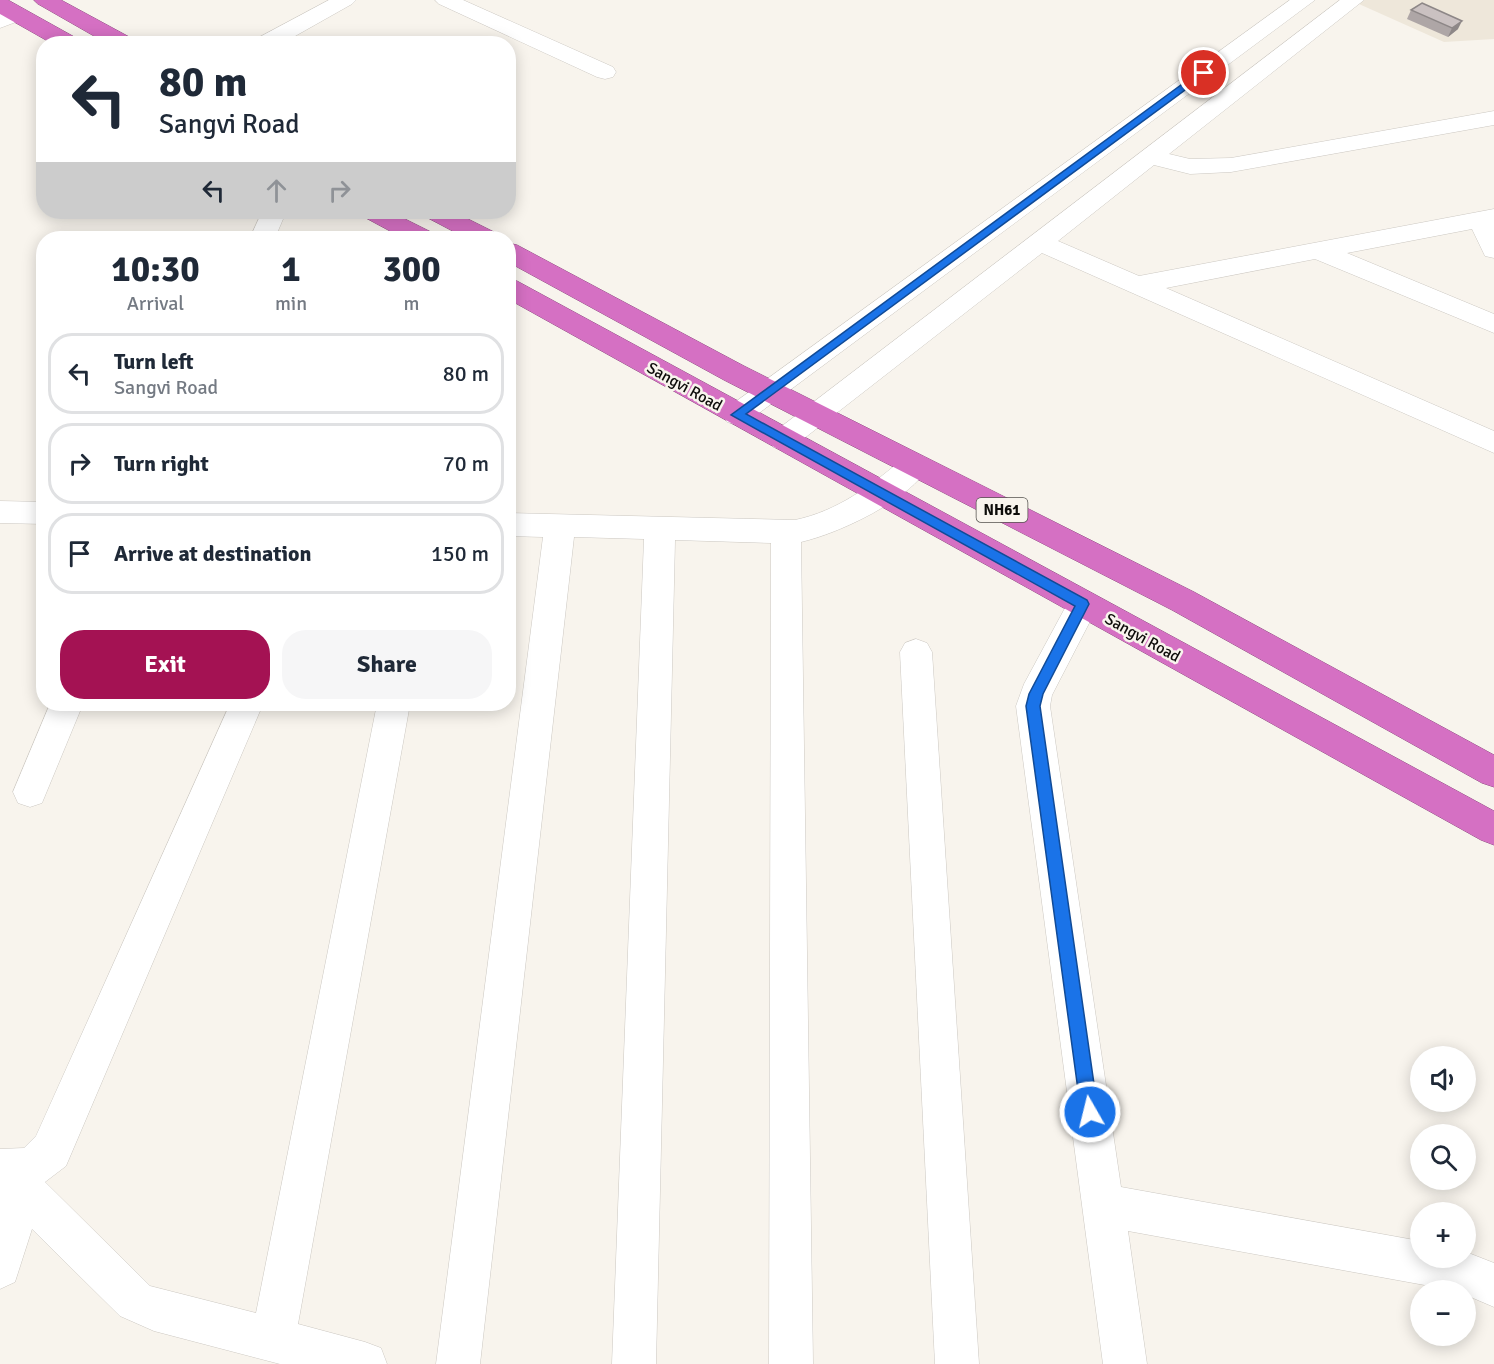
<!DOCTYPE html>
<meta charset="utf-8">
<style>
:root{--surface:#fff;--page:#f6f6f7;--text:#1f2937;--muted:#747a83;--line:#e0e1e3;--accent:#a41253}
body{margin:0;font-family:Signika,sans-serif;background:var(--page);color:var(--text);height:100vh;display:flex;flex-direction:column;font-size:22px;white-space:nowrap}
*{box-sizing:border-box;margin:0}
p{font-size:20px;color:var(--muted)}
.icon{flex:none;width:33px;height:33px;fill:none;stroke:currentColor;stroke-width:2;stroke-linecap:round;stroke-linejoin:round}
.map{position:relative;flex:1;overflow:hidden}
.side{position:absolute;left:36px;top:231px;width:480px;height:480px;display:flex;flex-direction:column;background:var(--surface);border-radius:24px;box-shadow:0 3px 15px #0003}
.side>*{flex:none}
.guide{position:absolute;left:36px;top:36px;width:480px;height:183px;border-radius:24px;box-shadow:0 3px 15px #0003;background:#fff;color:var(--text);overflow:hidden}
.fabs{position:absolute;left:1410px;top:1046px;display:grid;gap:12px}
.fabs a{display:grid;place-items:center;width:66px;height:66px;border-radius:50%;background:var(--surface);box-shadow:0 3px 15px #0003;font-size:30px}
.pin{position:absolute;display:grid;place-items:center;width:51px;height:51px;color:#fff;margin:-26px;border:3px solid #fff;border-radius:50%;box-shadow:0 2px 6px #0007}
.me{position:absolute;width:66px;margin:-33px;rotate:352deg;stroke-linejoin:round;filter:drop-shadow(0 0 4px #0008)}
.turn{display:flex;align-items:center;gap:21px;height:126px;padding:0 24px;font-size:27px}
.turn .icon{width:78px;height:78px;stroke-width:2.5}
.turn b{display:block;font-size:42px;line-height:51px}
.lanes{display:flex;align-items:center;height:57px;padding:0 24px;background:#0003;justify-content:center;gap:30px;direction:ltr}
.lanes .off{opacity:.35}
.eta{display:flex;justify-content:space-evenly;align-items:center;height:102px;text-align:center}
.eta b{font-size:36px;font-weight:700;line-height:42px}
.action{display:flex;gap:12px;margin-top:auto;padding:12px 24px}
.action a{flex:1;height:69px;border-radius:24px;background:var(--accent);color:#fff;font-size:24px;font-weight:700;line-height:69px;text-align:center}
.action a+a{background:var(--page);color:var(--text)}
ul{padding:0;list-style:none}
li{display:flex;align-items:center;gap:18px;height:81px;margin:0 12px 9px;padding:0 12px;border:3px solid var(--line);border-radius:24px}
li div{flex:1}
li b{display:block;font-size:22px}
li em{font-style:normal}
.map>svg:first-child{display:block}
.built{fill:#eee7da}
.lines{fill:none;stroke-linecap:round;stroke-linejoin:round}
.minor-casing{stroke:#ccc8c2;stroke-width:1}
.highway-casing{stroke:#8f4d82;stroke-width:1}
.minor{fill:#fff;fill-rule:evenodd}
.highway{fill:#d570c3;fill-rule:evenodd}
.wall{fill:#aea6a6}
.shaded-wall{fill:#8d8787}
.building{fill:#cac1c1;stroke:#8d8787;stroke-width:1.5}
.route{fill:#1a73e8;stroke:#114b97;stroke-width:1.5}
.labels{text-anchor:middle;stroke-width:5;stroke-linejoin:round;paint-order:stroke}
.shield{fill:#f8f4ed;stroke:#54524e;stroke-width:1.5}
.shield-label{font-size:15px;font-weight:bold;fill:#0d0c0a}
.street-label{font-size:16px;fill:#0d0c0a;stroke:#f8f4ed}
</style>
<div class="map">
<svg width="1494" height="1364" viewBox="0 0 1494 1364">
<rect width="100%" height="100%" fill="#f8f4ed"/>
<polygon class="built" points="1350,0 1494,0 1494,39 1444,42"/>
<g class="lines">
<g class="minor-casing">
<g id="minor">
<polygon points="329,0 356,0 352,4 281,44 253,44 256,39"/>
<polygon points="435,0 463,0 613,67 616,72 613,77 605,79 597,77 439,4"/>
<polygon points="1290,0 1315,0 747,422 737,425 727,422 723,415 727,408"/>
<polygon points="1340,0 1364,0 1169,154 1190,159 1231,158 1494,111 1494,125 1231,172 1190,174 1154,165 1058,241 1139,276 1494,209 1494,258 1485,256 1472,229 1347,253 1494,314 1494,333 1315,259 1166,288 1494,431 1494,453 1042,253 793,447 783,450 773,447 769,440 773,433"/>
<polygon points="16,8 24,9 27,14 24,19 0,28 0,14"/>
<polygon points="262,212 286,212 275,238 250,238"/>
<path d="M915 454 925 457 930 465C910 500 840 533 801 542L813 1364H769L771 543 675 540 656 1364H612L644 539 574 537 480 1364H436L543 537 508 536V513L795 520C838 511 872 485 905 457Z"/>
<polygon points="0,501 44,502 44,524 0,523"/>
<polygon points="1083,591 1094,595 1099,604 1052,695 1050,706 1121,1187 1420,1241 1420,1257 1466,1257 1466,1252 1494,1263 1494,1307 1466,1295 1466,1290 1452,1290 1128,1231 1147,1364 1103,1364 1016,706 1024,684 1072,595"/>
<polygon points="916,639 927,643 932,652 979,1364 935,1364 900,652 905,643"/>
<polygon points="50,704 83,704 42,803 30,807 18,803 13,792"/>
<polygon points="230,704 263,704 66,1166 45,1182 150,1286 256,1313 377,704 410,704 298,1324 365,1342 381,1348 387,1364 280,1364 154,1331 120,1316 32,1229 15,1282 0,1289 0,1149 24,1148 36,1136"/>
</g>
</g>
<g class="highway-casing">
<g id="highway">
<polygon points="0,0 8,0 78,39 81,44 53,44 0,14"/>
<polygon points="34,0 61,0 133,39 136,44 108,44 38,4"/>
<polygon points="361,212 391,212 431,232 435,238 403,238 364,217"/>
<polygon points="423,212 454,212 494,232 498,238 466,238 426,217"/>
<polygon points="508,243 517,245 744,366 1194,592 1494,755 1494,787 1482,783 1172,610 724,380 508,262"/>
<polygon points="508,279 517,281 1494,811 1494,845 1481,840 508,299"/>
</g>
</g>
<use href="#minor" class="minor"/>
<use href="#highway" class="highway"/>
</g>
<polygon class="wall" points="1411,10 1458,29 1448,37 1407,19"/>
<polygon class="shaded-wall" points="1462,21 1458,29 1448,37 1452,28"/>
<polygon class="building" points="1422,3 1462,21 1452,28 1411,10"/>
<polygon class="route" points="1200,71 1208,73 746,414 1087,600 1089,604 1043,694 1040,706 1098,1112 1096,1118 1090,1120 1084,1118 1081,1112 1026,706 1029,694 1075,606 731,415"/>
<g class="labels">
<rect class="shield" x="976.5" y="498" width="51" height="24" rx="4.5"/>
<g class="shield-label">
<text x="1002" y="515">NH61</text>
</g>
<g class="street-label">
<text transform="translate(685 386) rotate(29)" y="6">Sangvi Road</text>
<text transform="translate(1143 637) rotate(29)" y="6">Sangvi Road</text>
</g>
</g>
</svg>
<div class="fabs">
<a><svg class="icon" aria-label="sound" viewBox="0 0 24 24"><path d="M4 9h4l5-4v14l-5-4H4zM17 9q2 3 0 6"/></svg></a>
<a><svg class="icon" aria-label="search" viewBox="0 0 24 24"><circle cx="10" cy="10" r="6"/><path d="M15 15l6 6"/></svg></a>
<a>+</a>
<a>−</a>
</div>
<div class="pin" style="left:1204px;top:73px;background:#d93025"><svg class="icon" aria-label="arrive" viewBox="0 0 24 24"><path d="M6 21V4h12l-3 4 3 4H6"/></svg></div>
<svg class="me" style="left:1090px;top:1112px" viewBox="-20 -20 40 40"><circle r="17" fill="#1a73e8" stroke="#fff" stroke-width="3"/><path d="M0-11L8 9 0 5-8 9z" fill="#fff"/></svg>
<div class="guide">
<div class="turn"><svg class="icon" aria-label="left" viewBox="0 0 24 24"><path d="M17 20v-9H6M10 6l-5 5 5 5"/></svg><div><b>80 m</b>Sangvi Road</div></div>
<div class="lanes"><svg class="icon" aria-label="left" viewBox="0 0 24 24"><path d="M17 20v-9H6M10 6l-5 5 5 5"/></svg><svg class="icon off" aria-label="ahead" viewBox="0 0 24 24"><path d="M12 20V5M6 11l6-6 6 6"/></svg><svg class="icon off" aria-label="right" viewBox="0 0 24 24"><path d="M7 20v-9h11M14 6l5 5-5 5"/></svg></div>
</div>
<section class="side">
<div class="eta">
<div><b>10:30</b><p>Arrival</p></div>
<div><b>1</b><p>min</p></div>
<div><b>300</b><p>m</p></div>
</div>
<ul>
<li><svg class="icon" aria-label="left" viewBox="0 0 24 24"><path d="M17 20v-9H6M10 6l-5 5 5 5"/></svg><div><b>Turn left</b><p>Sangvi Road</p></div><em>80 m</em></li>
<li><svg class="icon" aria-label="right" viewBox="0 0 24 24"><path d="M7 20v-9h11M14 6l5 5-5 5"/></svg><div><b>Turn right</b></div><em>70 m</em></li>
<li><svg class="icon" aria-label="arrive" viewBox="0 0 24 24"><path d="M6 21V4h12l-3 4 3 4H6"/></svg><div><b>Arrive at destination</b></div><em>150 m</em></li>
</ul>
<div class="action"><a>Exit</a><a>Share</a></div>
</section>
</div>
